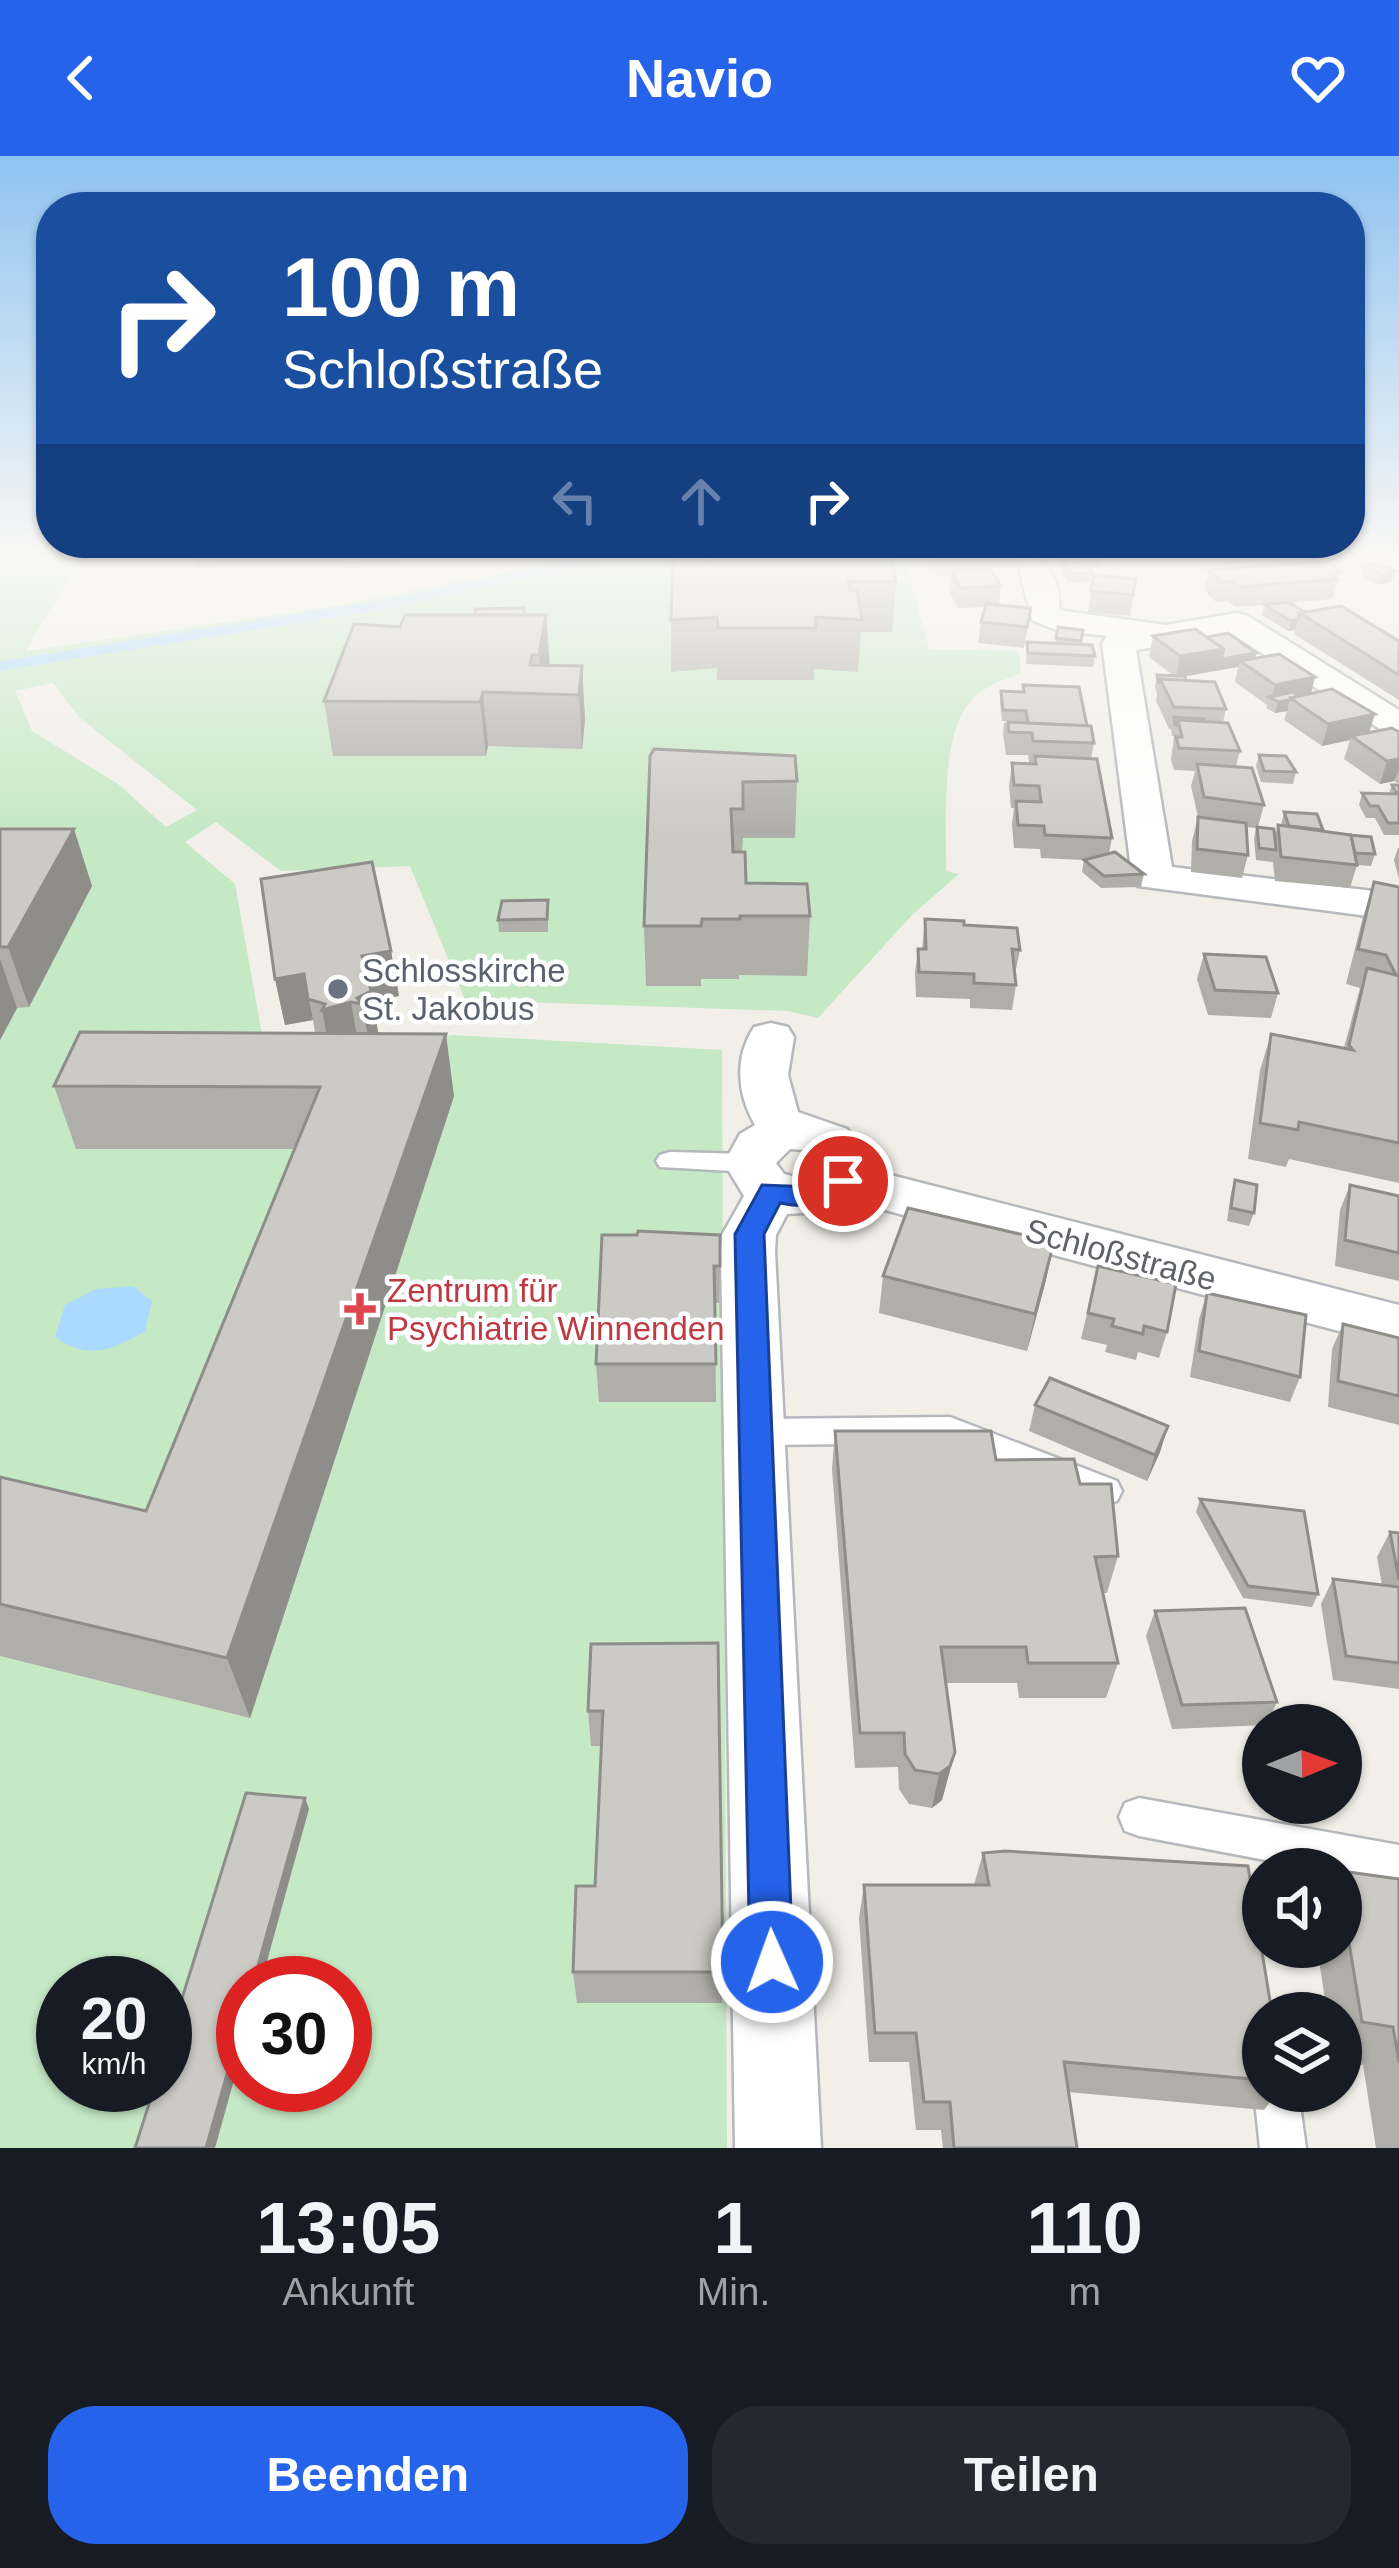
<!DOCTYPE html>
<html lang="de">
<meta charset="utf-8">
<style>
:root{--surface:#171b24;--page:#242831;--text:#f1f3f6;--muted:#9ea1a6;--accent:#2563eb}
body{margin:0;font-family:Helvetica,sans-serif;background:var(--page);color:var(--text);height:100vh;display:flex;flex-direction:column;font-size:45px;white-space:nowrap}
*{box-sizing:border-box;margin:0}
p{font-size:39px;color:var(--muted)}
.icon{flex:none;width:66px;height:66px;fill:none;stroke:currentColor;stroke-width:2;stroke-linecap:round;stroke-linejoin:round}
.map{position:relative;height:1992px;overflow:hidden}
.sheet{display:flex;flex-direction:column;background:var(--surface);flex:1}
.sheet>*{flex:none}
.top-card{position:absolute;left:36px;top:36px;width:1329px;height:366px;border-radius:48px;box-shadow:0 3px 9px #0004;background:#1a4fa0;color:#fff;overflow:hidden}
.needle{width:78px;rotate:89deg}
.fabs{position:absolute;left:1242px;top:1548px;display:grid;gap:24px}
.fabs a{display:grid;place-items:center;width:120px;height:120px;border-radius:50%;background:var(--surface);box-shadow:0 3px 9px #0004;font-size:60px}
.speed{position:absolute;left:36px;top:1800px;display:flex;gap:24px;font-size:60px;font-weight:700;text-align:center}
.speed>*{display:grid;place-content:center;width:156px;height:156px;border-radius:50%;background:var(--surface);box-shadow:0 3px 9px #0004;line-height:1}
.speed small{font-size:30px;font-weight:400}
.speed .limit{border:18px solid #d22;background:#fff;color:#111}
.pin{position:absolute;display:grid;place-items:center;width:102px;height:102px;color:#fff;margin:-51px;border:6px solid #fff;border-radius:50%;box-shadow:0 3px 12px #0007}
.me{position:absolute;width:132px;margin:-66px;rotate:358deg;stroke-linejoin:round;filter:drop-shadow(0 0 9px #0008)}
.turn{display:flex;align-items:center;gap:42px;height:252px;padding:0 48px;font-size:54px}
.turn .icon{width:156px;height:156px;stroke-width:2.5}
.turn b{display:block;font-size:84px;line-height:102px}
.lanes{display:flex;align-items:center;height:114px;padding:0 48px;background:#0003;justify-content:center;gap:60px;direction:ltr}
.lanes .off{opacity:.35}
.eta{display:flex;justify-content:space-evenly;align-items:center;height:204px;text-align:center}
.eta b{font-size:72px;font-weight:700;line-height:84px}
.cta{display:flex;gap:24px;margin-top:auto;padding:24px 48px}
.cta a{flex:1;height:138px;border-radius:48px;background:var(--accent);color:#fff;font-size:48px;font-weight:700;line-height:138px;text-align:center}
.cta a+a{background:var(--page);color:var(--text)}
header{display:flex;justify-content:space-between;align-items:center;height:156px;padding:0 48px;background:var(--accent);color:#fff;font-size:54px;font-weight:700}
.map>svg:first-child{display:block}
.green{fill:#c5e8c5;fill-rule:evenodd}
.water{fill:#aadaff}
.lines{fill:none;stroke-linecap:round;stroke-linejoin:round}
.stream{stroke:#aadaff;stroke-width:9}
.service-casing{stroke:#b5b8bc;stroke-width:5}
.minor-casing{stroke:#b5b8bc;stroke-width:5}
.service{fill:#fff;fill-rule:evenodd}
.minor{fill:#fff;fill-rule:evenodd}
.wall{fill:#afaea9}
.shaded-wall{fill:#8f8d8a}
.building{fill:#cccac5;stroke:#8f8d8a;stroke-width:3}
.route{fill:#2563eb;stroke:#184099;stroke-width:3}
.worship-dot{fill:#6b7280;stroke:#fff;stroke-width:4.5}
.health-dot{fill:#e0444e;stroke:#fff;stroke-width:4.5}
.labels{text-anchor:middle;stroke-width:9;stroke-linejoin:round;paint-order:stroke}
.worship-label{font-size:33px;fill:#5b616d;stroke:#fff;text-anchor:start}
.street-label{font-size:33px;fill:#5f6368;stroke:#fff}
.health-label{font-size:33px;fill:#be3a42;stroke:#fff;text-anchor:start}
</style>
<header><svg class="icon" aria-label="back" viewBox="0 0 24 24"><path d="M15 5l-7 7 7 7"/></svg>Navio<svg class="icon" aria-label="heart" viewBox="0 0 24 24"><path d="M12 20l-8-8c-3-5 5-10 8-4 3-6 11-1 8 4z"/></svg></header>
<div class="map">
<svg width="1399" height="1992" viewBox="0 0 1399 1992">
<rect width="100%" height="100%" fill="#f1efe8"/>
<path class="green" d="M0 398H84L25 495 331 451 595 398H904L929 493 1019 495 1021 517C1004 524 983 530 971 545 939 580 947 669 946 715L959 718 912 759 818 862 788 855 465 844 410 710 281 715 216 666 185 686 235 728 268 912 318 911 452 879 722 894 727 1992H0ZM53 527 80 562 197 654 166 671 118 628 32 575 15 535ZM63 1827H165V1929H63ZM243 1827H345V1929H243Z"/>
<path class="water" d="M133 1130 152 1145 145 1175C112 1195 87 1204 55 1181L65 1149 96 1133Z"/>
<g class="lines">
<polyline class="stream" points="0,510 388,448 618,398"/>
<g class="service-casing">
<g id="service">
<polygon points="670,996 750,998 764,1007 750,1016 660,1011 656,1005 660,999"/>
<polygon points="950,1261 1117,1325 1122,1335 1117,1345 1105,1349 948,1287 755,1289 744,1285 739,1276 744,1267 755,1263"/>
<polygon points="1139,1642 1399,1689 1399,1729 1341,1718 1341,1713 1312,1713 1139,1680 1125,1675 1119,1661 1125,1647"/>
<polygon points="1263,1918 1263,1935 1298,1935 1306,1992 1260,1992 1254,1935"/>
</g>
</g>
<g class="minor-casing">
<g id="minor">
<path d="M1034 404C1054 409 1060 434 1059 453L1064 455 1166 469 1237 457 1248 460 1399 554V580L1386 577 1232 478 1136 494 1172 711 1399 738V764L1138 730 1132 721 1102 487 1107 480 1056 474 1032 464 1019 413Z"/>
<path d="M771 867 788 871 794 881 788 919 798 956 847 973 873 1004 871 1014 1399 1149V1191L851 1045 818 1056 787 1058 776 1079 775 1095 821 1992H735L721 1095 722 1079 744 1040 724 1007 740 978 755 969C737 938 734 902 754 871ZM790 993 805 994 818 1002 819 1016 804 1023 784 1018 776 1007Z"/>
</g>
</g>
<use href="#service" class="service"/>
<use href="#minor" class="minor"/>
</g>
<g class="wall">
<polygon points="196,398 405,398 402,407 197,411 195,401"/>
<polygon points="935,398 1019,398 1019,411 995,412 992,407 991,414 1001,430 999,449 1031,452 1024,492 978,487 981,466 985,451 958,452 949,436 951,419 938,420 934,412"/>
<polygon points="1052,398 1103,398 1101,412 1090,412 1093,416 1091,426 1068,427 1062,418 1063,413"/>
<polygon points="1318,398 1370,398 1369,401 1341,402 1340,404 1328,405 1341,416 1332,443 1289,447 1305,456 1399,485 1399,544 1294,478 1295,474 1288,475 1262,459 1264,449 1235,451 1228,445 1216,446 1204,434 1209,414 1327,405"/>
<polygon points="809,405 896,426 892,476 861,476 858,516 814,513 814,524 717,524 717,512 671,516 671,464 717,406"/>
<polygon points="1363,411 1395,415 1392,425 1380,429 1361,422"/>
<polygon points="1094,419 1136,423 1130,460 1088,456"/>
<polygon points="524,459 550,510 582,510 585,564 582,593 488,590 486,600 333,600 324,545"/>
<polygon points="1058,471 1083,474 1081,488 1095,500 1093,511 1026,508 1027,486 1055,487"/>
<polygon points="1153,480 1207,481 1256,497 1255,502 1315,521 1311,538 1369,577 1399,576 1399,628 1394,625 1380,628 1344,603 1350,584 1322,590 1284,564 1287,555 1275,557 1266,552 1267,549 1235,526 1238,511 1183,520 1226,553 1223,566 1240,595 1236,610 1264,649 1258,671 1275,680 1278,669 1281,669 1284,656 1375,698 1371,710 1357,709 1350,732 1275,725 1273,706 1256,704 1254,683 1256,672 1246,671 1248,699 1242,722 1191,716 1192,685 1198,661 1191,630 1195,615 1174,614 1171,604 1174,580 1172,580 1171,573 1169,573 1156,545 1157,539 1155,530 1157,519 1174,520 1149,501"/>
<polygon points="1023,529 1087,570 1094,587 1091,603 1112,682 1109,697 1144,718 1141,731 1101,732 1082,716 1084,704 1041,702 1040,693 1014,692 1012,668 1014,652 1011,652 1009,630 1012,607 1029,607 1028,599 1006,599 1003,578 1004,567 1024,567 1002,565 1000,546 1001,535 1022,536"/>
<polygon points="1259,599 1296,616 1293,628 1261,626 1256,610"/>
<polygon points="650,600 797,625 795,682 743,682 742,696 746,727 810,760 807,820 739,819 739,823 701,823 701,830 646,830 644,770"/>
<polygon points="1392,629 1399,629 1399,679 1384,679 1375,662 1366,662 1359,649 1362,637 1389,637"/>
<polygon points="0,673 92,730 29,851 17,852 0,884"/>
<polygon points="1398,692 1399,692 1399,723 1394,704"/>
<polygon points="1374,726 1399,731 1399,1027 1289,1003 1286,1011 1248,1003 1260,914 1271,878 1344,892 1360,832 1346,828 1363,761"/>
<polygon points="548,744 548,776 499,776 498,764"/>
<polygon points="925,763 964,769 1020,794 1015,818 1016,829 1012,854 970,852 970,843 916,841 915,817 918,793 922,793"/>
<polygon points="391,795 399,840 373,845 378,878 454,940 250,1562 0,1500 0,1321 146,1355 294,993 76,993 54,930 315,877 313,864 285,869 275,823"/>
<polygon points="1204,798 1278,837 1271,862 1208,859 1197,823"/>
<polygon points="1235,1024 1254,1057 1249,1070 1227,1065 1231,1037"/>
<polygon points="1350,1029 1399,1040 1399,1125 1335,1110 1340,1054"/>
<polygon points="720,1079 719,1147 715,1147 716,1246 599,1246 596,1208"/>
<polygon points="1098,1110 1167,1176 1159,1202 1138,1196 1136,1204 1105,1196 1107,1189 1081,1183"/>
<polygon points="883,1120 1046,1124 1027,1195 879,1157"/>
<polygon points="1207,1137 1300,1221 1290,1246 1190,1221 1199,1163"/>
<polygon points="1343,1168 1399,1182 1399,1269 1328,1251 1332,1193"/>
<polygon points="1035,1249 1168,1270 1160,1296 1147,1325 1029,1275"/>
<polygon points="835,1275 996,1304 1080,1328 1118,1400 1107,1437 1103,1437 1118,1507 1106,1542 1019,1542 1017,1527 945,1527 955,1596 942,1644 932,1652 909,1648 899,1633 898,1611 855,1612 832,1313"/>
<polygon points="1200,1343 1318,1438 1312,1451 1243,1442 1196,1356"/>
<polygon points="1390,1376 1399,1377 1399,1533 1333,1524 1321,1448 1333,1423 1382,1429 1377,1401"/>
<polygon points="1155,1455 1277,1546 1266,1569 1172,1573 1146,1480"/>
<polygon points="591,1488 723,1816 722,1847 577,1847 573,1816 595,1730 601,1590 591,1590 588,1555"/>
<polygon points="983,1697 1263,1857 1263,1935 1278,1935 1264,1954 1068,1936 1077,1992 943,1992 941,1974 916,1974 909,1906 869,1906 859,1762 864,1729 974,1729"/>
<polygon points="1341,1715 1399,1723 1399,1992 1376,1992 1363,1909 1341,1905 1341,1857 1327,1857 1317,1791 1341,1791"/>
</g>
<g class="shaded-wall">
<polygon points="1329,398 1342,398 1340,404 1327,405"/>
<polygon points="1395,415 1392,425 1380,429 1383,419"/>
<polygon points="546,459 550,511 542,537 539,499"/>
<polygon points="1298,463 1295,474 1288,475 1291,465"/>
<polygon points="1224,493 1256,497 1254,508 1240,505 1238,511 1176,522 1180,500"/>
<polygon points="582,510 585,564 582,593 579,539"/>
<polygon points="1315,521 1309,543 1290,542 1287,555 1275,557 1278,546 1272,542 1275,529"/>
<polygon points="483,536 488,590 486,600 480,546"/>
<polygon points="1375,558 1368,580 1351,580 1350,584 1322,590 1328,568"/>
<polygon points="1399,603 1399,614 1394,625 1380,628 1387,605"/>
<polygon points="74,673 92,730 29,851 8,791"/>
<polygon points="391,795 399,840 373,845 379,881 369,886 362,848 357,842 362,800"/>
<polygon points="0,803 17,852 0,884"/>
<polygon points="304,818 313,864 285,869 275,823"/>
<polygon points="351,846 359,892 331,900 322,854"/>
<polygon points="446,878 454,940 250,1562 227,1502"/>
<polygon points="1054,1086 1046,1124 1027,1195 1035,1158"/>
<polygon points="1168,1270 1160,1296 1147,1325 1155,1299"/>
<polygon points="955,1596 942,1644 932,1652 939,1618"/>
<polygon points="305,1642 309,1653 261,1827 253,1827"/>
<polygon points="243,1862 243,1892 215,1992 206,1992"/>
</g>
<g class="building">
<polygon points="196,398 326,398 195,401"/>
<polygon points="717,398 808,398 809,405 891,403 896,426 848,425 850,434 857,434 862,464 816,461 816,472 718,472 717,461 671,464 673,403 717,406"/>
<polygon points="994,398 1019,398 1021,400 996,401"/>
<polygon points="1328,405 1341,416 1330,417 1337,423 1239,431 1232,425 1221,426 1209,414"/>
<polygon points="1086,406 1093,416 1070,417 1064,407"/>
<polygon points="1376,407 1395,415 1383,419 1363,411"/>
<polygon points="991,414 1001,430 960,432 951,415"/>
<polygon points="1094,419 1136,423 1133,439 1091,435"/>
<polygon points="1288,446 1305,456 1300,457 1298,463 1291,465 1265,449"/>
<polygon points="986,448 1031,452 1027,471 981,466"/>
<polygon points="1341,450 1399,485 1399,519 1300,457"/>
<polygon points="524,452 524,459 475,459 475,453"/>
<polygon points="405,459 546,459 539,499 532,499 530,509 582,510 579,539 483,536 480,546 324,545 354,468 400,471"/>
<polygon points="1058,471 1083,474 1081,485 1056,482"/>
<polygon points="1195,473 1224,493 1180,500 1153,480"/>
<polygon points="1228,477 1256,497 1221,503 1224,493 1207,481"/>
<polygon points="1027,486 1092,489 1095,500 1028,497"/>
<polygon points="1279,498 1315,521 1275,529 1240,505"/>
<polygon points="1157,519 1185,520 1186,525 1160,523 1159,528"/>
<polygon points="1160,523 1215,526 1226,553 1174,551"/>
<polygon points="1023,529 1079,531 1087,570 1028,567 1026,555 1003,554 1001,535 1024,536"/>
<polygon points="1332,533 1375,558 1328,568 1290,542"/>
<polygon points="1293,536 1299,540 1290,542 1290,544 1278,546 1269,541"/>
<polygon points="1174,561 1204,563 1204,566 1178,564 1177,569 1175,569"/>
<polygon points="1178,564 1228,567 1240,595 1179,592 1176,581 1182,581"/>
<polygon points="1008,566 1091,570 1094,587 1033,585 1032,577 1009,576"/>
<polygon points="1392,572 1399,576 1399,603 1387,605 1351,580"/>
<polygon points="654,593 795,600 797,625 743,626 743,653 731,653 733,696 745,696 746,727 807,728 810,760 740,760 740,763 702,763 701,770 644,770 650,600"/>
<polygon points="1259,599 1286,600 1296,616 1264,615"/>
<polygon points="1035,600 1097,603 1112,682 1045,679 1044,670 1018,669 1016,645 1041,646 1039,630 1014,629 1012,607 1036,608"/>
<polygon points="1197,608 1252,612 1264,649 1204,641"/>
<polygon points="1392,629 1399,629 1399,667 1388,667 1378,650 1370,650 1362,637 1397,638"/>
<polygon points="1284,656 1317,658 1323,674 1289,670"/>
<polygon points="1198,661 1246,667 1248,699 1197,693"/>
<polygon points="1278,669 1351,679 1357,709 1281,701"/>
<polygon points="1257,671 1274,673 1276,694 1259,692"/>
<polygon points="0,673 74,673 8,791 0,791"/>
<polygon points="1349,679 1371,681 1375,698 1355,697 1351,679"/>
<polygon points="1115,696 1144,718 1104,720 1084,704"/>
<polygon points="372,706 391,795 362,800 371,835 357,842 362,848 351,846 322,854 325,848 308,843 304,818 275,823 261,723"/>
<polygon points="1374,726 1399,731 1399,987 1299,966 1298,974 1260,967 1271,878 1353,894 1349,889 1367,812 1396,819 1386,799 1358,793"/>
<polygon points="548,744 547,763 498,764 502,745"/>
<polygon points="925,763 964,765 964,769 1017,772 1020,794 1012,793 1016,829 974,827 974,818 919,816 918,793 926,793"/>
<polygon points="1204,798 1266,801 1278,837 1215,834"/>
<polygon points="80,876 446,878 227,1502 0,1448 0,1321 146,1355 320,931 54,930"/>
<polygon points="1235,1024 1257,1029 1254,1057 1231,1052"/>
<polygon points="1350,1029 1399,1040 1399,1097 1345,1084"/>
<polygon points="908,1052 1054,1086 1035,1158 883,1120"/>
<polygon points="638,1075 720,1079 720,1110 714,1110 716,1208 596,1208 602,1079 637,1079"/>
<polygon points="1098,1110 1176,1128 1167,1176 1144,1170 1143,1178 1112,1170 1114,1163 1088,1157"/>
<polygon points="1207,1137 1306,1159 1300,1221 1199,1195"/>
<polygon points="1343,1168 1399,1182 1399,1240 1338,1225"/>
<polygon points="1050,1222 1168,1270 1155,1299 1035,1249"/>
<polygon points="835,1275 991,1275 996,1304 1074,1303 1080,1328 1111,1328 1118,1400 1095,1401 1118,1507 1028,1507 1026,1491 941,1491 955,1596 950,1610 939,1618 915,1614 905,1598 904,1577 860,1577"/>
<polygon points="1200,1343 1304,1355 1318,1438 1248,1430"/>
<polygon points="1390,1376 1399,1377 1399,1424"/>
<polygon points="1333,1423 1399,1431 1399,1507 1346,1500"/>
<polygon points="1245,1452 1277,1546 1182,1549 1155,1455"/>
<polygon points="718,1487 723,1816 573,1816 576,1730 595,1730 603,1555 588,1555 591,1488"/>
<polygon points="246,1637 305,1642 253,1827 243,1827 243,1862 206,1992 135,1992 155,1929 165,1929 165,1897"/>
<polygon points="1005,1695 1248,1710 1272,1857 1263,1857 1263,1924 1064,1906 1077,1992 954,1992 950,1946 924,1946 916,1877 875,1877 864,1729 989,1729 983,1697"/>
<polygon points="1341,1715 1399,1723 1399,1906 1393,1871 1362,1866 1341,1738"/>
</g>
<linearGradient id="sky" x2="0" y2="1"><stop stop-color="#8fc3f1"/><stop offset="0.59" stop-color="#f9f8f5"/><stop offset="1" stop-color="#f9f8f5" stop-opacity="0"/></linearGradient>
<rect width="1399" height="677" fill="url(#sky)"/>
<path class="route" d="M843 1016 853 1018 857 1025C837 1050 809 1053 780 1047L764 1078 793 1806 787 1821 772 1828 756 1821 750 1806 735 1078 762 1029 812 1031Z"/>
<circle class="worship-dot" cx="338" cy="833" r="12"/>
<path class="health-dot" d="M354 1135h12v12h12v12h-12v12h-12v-12h-12v-12h12z"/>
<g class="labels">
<g class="worship-label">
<text x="362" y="826">Schlosskirche<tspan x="362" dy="38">St. Jakobus</tspan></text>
</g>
<g class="street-label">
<text transform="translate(1121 1098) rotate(15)" y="12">Schloßstraße</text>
</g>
<g class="health-label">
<text x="387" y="1146">Zentrum für<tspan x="387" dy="38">Psychiatrie Winnenden</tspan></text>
</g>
</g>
</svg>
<div class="fabs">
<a><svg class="needle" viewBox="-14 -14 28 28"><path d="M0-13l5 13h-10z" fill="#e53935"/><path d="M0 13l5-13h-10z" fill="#9ea1a6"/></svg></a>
<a><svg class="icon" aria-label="sound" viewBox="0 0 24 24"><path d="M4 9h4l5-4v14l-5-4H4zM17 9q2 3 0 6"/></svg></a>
<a><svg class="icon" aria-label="layers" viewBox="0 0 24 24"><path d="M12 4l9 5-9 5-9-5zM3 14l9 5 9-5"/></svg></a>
</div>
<div class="speed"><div>20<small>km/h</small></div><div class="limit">30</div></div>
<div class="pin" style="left:843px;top:1025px;background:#d93025"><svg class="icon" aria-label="arrive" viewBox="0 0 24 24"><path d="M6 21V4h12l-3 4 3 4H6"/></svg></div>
<svg class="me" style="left:772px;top:1806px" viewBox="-20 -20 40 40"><circle r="17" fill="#2563eb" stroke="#fff" stroke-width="3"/><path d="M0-11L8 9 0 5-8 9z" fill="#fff"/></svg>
<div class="top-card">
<div class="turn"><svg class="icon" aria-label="right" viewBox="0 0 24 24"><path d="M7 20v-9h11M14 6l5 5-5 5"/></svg><div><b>100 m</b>Schloßstraße</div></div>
<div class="lanes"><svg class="icon off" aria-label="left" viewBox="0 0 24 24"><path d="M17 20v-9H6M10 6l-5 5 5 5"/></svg><svg class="icon off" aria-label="ahead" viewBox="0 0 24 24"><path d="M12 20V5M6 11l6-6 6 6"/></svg><svg class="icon" aria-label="right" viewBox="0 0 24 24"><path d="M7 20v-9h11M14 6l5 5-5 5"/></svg></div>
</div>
</div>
<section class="sheet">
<div class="eta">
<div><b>13:05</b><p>Ankunft</p></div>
<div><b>1</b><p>Min.</p></div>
<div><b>110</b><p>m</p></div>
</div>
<div class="cta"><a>Beenden</a><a>Teilen</a></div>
</section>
